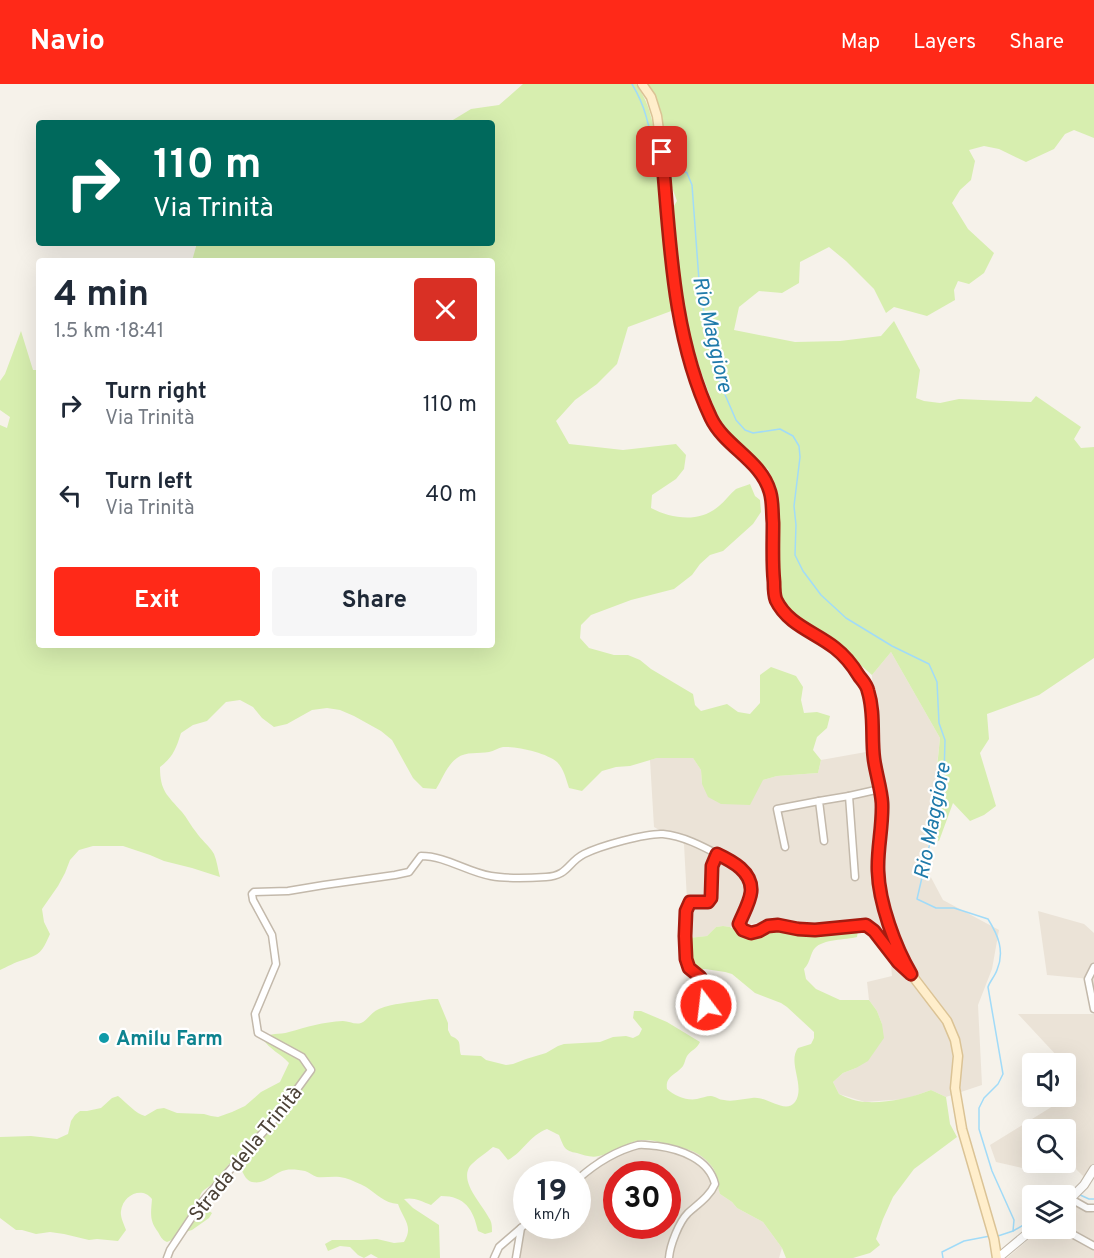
<!DOCTYPE html>
<meta charset="utf-8">
<style>
:root{--surface:#fff;--page:#f6f6f7;--text:#1f2937;--muted:#747a83;--accent:#ff2918}
body{margin:0;font-family:Overpass,sans-serif;background:var(--page);color:var(--text);height:100vh;display:flex;flex-direction:column;font-size:22px;white-space:nowrap}
*{box-sizing:border-box;margin:0}
p{font-size:20px;color:var(--muted)}
.icon{flex:none;width:33px;height:33px;fill:none;stroke:currentColor;stroke-width:2;stroke-linecap:round;stroke-linejoin:round}
.map{position:relative;flex:1;overflow:hidden}
.panel{position:absolute;left:36px;top:174px;width:459px;height:390px;display:flex;flex-direction:column;background:var(--surface);border-radius:6px;box-shadow:0 6px 24px #0002}
.panel>*{flex:none}
.hud{position:absolute;left:36px;top:36px;width:459px;height:126px;border-radius:6px;box-shadow:0 6px 24px #0002;background:#00695c;color:#fff;overflow:hidden}
.buttons{position:absolute;left:1022px;top:969px;display:grid;gap:12px}
.buttons a{display:grid;place-items:center;width:54px;height:54px;border-radius:6px;background:var(--surface);box-shadow:0 6px 24px #0002;font-size:30px}
.speed{position:absolute;left:513px;top:1077px;display:flex;gap:12px;font-size:30px;font-weight:700;text-align:center}
.speed>*{display:grid;place-content:center;width:78px;height:78px;border-radius:50%;background:var(--surface);box-shadow:0 6px 24px #0002;line-height:1}
.speed small{font-size:15px;font-weight:400}
.speed .limit{border:9px solid #d22;background:#fff;color:#111}
.pin{position:absolute;display:grid;place-items:center;width:51px;height:51px;color:#fff;margin:-26px;border-radius:12px;box-shadow:0 3px 9px #0006}
.me{position:absolute;width:66px;margin:-33px;rotate:345deg;stroke-linejoin:round;filter:drop-shadow(0 0 4px #0008)}
.turn{display:flex;align-items:center;gap:21px;height:126px;padding:0 18px;font-size:27px}
.turn .icon{width:78px;height:78px;stroke-width:2.5}
.turn b{display:block;font-size:42px;line-height:51px}
.round{display:grid;place-items:center;flex:none;width:63px;height:63px;border-radius:6px;background:var(--page)}
.overview{display:flex;align-items:center;justify-content:space-between;height:102px;padding:0 18px}
h1{font-size:36px;font-weight:700;line-height:45px}
.primary-button{display:flex;gap:12px;margin-top:auto;padding:12px 18px}
.primary-button a{flex:1;height:69px;border-radius:6px;background:var(--accent);color:#fff;font-size:24px;font-weight:700;line-height:69px;text-align:center}
.primary-button a+a{background:var(--page);color:var(--text)}
ul{padding:0;list-style:none}
li{display:flex;align-items:center;gap:18px;height:90px;padding:0 18px}
li div{flex:1}
li b{display:block;font-size:22px}
li em{font-style:normal}
header{display:flex;align-items:center;gap:36px;box-sizing:border-box;height:84px;padding:0 30px;background:var(--accent);color:#fff}
header strong{font-size:28px}
nav{display:flex;gap:33px;margin-inline-start:auto;font-size:21px}
.map>svg:first-child{display:block}
.residential{fill:#ebe3d7;fill-rule:evenodd}
.green{fill:#d7eeaf}
.lines{fill:none;stroke-linecap:round;stroke-linejoin:round}
.stream{stroke:#a1dbf8;stroke-width:1.5}
.minor-casing{stroke:#c3b9ab;stroke-width:9}
.tertiary-casing{stroke:#c3b9ab;stroke-width:10}
.secondary-casing{stroke:#dbc395;stroke-width:11}
.minor{stroke:#fff;stroke-width:6}
.tertiary{stroke:#fff;stroke-width:8}
.secondary{stroke:#ffeecb;stroke-width:8}
.route-casing{stroke:#a61b10;stroke-width:15}
.route{stroke:#ff2918;stroke-width:10}
.culture-dot{fill:#0f9aa8;stroke:#fff;stroke-width:2}
.labels{text-anchor:middle;stroke-width:4.5;stroke-linejoin:round;paint-order:stroke}
.culture-label{font-size:20px;font-weight:bold;fill:#0d838f;stroke:#fff;text-anchor:start}
.street-label{font-size:20px;fill:#4c4237;stroke:#fff}
.water-label{font-size:21px;font-style:italic;fill:#1f7aaa;stroke:#fff}
</style>
<header>
<strong>Navio</strong>
<nav><a>Map</a><a>Layers</a><a>Share</a></nav>
</header>
<div class="map">
<svg width="1094" height="1174" viewBox="0 0 1094 1174">
<rect width="100%" height="100%" fill="#f6f2ea"/>
<g class="residential">
<polygon points="891,568 940,654 926,784 943,816 999,846 992,885 978,921 982,1001 946,1013 931,1006 906,1015 865,1018 839,1010 833,998 843,989 856,984 882,940 877,927 869,916 867,898 892,892 889,858 864,837 799,840 777,836 730,843 723,842 716,843 707,852 689,854 684,760 654,743 650,676 657,674 693,674 701,686 702,700 763,696 777,692 818,689 821,676 877,666 872,591"/>
<polygon points="1038,827 1084,840 1094,849 1094,912 1090,895 1047,891"/>
<path d="M1018 930H1094V1093H1084L1069 1078 1022 1084 996 1078 990 1061 1053 1022 1054 1013 1065 1012V980L1058 979V973ZM1032 1046H1065V1078H1032Z"/>
<path d="M645 1056 684 1064 698 1069 703 1072 709 1078 716 1089 720 1110 732 1118 737 1124 763 1138 782 1164 779 1174H520L524 1146 529 1142H578V1096L598 1073 626 1060ZM616 1090H668V1142H616Z"/>
<polygon points="1076,1122 1094,1129 1094,1174 1007,1174 1030,1154 1046,1145 1065,1144 1065,1132"/>
</g>
<g class="green">
<path d="M523 0H636C647 16 650 27 654 45L644 46 654 61 660 91 666 176 674 226 628 243 617 280 597 300 575 316 556 337 569 360 623 366 676 360 686 371 684 385 676 395 652 411 651 424C672 435 700 439 719 422 725 417 730 410 736 405 740 403 746 402 750 400L755 412 760 416 761 428 753 440 723 467 710 471 700 480 692 491 674 505 631 516 591 531 581 541 580 554 589 564 614 571H628L640 576 651 585 693 610 695 621 701 627 727 620 738 628 750 630 760 619V591L771 583 796 592 803 603 801 616 804 629 817 628 830 632 827 644 817 653 813 666 821 676 818 689 777 692 763 696 750 721 721 720 708 713 702 700 701 686 693 674H657L630 682 616 683 602 687 582 707 569 704C566 695 564 685 557 678 547 669 517 662 503 663 498 664 494 667 489 668 479 670 466 667 457 674 447 681 443 694 436 705L423 704 413 694 392 656 381 647 354 632 340 626 327 624 312 626 287 640 274 643 262 634 253 623 240 616 226 618 207 637 193 641 181 649C176 665 173 673 160 683 160 707 167 711 182 728 187 734 191 742 196 748 201 756 209 761 214 770 217 777 218 786 220 793L192 784 164 777 150 771 123 762H93L79 766 70 776 65 789 58 802 42 825 44 838 50 850C42 868 41 870 23 876 15 878 7 883 0 886V341L7 344 10 333 0 326V297L5 290 21 247 33 286H39V561H492V177H192L197 159H492V39H448L471 25 499 21Z"/>
<polygon points="646,0 1094,0 1094,54 1074,46 1065,50 1054,65 1026,78 999,65 984,62 969,66 975,77 971,96 960,106 952,119 968,145 994,169 984,189 969,200 958,197 954,206 955,216 927,232 894,223 886,229 874,205 846,177 829,163 800,178 799,199 782,209 759,207 739,223 734,246 795,258 840,257 881,252 894,237 920,286 916,314 924,317 940,319 959,315 1031,318 1036,312 1081,343 1074,355 1081,364 1094,363 1094,574 1039,611 987,630 989,655 980,669 996,722 984,731 970,737 953,719 939,757 930,753 940,654 891,568 872,591 843,566 796,532 786,521 780,510 778,493 776,405 768,385 760,382 721,342 700,285 685,237 679,202 672,125 677,117 670,98 669,75 665,51 657,20"/>
<path d="M723 842 730 843 748 853H754L766 848 788 846 808 850 844 846 858 847 857 853C846 856 823 855 815 864 810 869 811 878 804 885L806 895 816 905 840 916H869L877 927 882 940 884 954 868 977 856 984 843 989 833 998 839 1010C847 1014 857 1018 866 1018 888 1019 911 1014 931 1006L946 1013 950 1040 957 1053 914 1085 893 1113 883 1135 876 1155 880 1161 870 1169 853 1174H786L782 1164 763 1138 737 1124 732 1118 720 1110C717 1101 718 1092 713 1084 704 1071 693 1066 678 1063 666 1061 654 1055 642 1056 625 1058 615 1069 599 1072 591 1074 584 1071 577 1069 564 1067 564 1063 559 1051L547 1045C530 1051 523 1068 508 1076L499 1065 493 1063C487 1068 474 1077 470 1082 459 1098 482 1120 489 1134 492 1138 492 1143 492 1148L485 1150 478 1147C473 1125 465 1112 441 1112L431 1121C421 1117 414 1113 404 1115L413 1124 439 1141 440 1174H378L371 1170 364 1174 358 1171 350 1163 340 1162 328 1167 325 1160 332 1156H361L377 1155 394 1159 404 1158C414 1142 403 1135 398 1120 384 1119 377 1110 366 1103 360 1100 352 1096 345 1094 335 1091 326 1094 317 1093 313 1092 309 1088 305 1087 300 1086 291 1085 286 1086 274 1088 266 1101 252 1098 240 1094 246 1080 229 1080 225 1085 221 1091 217 1096 208 1106 196 1105 201 1122L212 1129 209 1134 192 1146 178 1150 174 1155 167 1158C161 1155 161 1153 158 1148 149 1136 151 1129 152 1115 142 1102 123 1111 121 1127 120 1133 124 1140 126 1146L118 1157 97 1155 89 1156 64 1150 50 1148 36 1150 22 1146H16L0 1134V1053L31 1052 57 1055 68 1050 71 1037 75 1031 80 1027H87L101 1024 112 1014 118 1012C126 1018 136 1030 145 1032L157 1025 164 1024 177 1029 204 1030 211 1032 218 1033 232 1028 245 1022 261 1008 280 998 289 979C281 970 269 965 263 955 270 948 279 951 289 948 307 943 323 938 343 937 349 937 355 941 361 939 368 936 371 928 379 925 393 919 409 919 424 916 429 915 432 915 438 915L448 939V946L451 952C463 957 458 961 461 971L481 972 486 976 506 981 513 980 526 975 546 969 558 962 564 960 600 958 613 953 626 952 633 954 639 951 642 945 633 934 634 927H641L667 938 700 958C697 965 691 966 687 972 685 975 685 979 683 982 676 991 665 992 667 1005 675 1012 687 1017 697 1015 702 1014 706 1012 711 1012 715 1012 719 1016 724 1016 732 1018 743 1015 752 1014 766 1011 785 1031 795 1018 806 1002 787 979 798 964L811 960 814 954V948L787 923 781 919 755 909 732 890 725 888 705 885 697 886 691 882 687 861 689 854 707 852 716 843Z"/>
</g>
<g class="lines">
<g class="stream">
<path d="M632 0C638 10 643 21 646 32 649 43 650 49 657 59"/>
<path d="M666 70 670 78 687 89 692 101 700 210 720 299 736 336 745 346 753 349 780 345 793 352 799 362 800 373 794 422 796 441 795 471 803 487 821 511 846 534 892 562 929 580 937 598 939 639 945 656 944 693 936 716 932 750 917 815 936 824H954L988 835C998 851 1005 867 997 886 995 892 990 897 988 903L1003 990 998 1000 984 1014 979 1024V1045L992 1087 1014 1136 1013 1147"/>
<polyline points="1078,1110 1089,1115 1094,1115"/>
<polyline points="1062,1112 1070,1107 1073,1109"/>
<polyline points="998,1152 1013,1147 1032,1136"/>
<polyline points="943,1174 942,1168 964,1157 990,1152"/>
</g>
<g class="minor-casing">
<g id="minor">
<polyline points="824,757 819,717 849,712"/>
<polyline points="785,763 777,725 819,717"/>
<polyline points="855,793 849,712 880,705"/>
<polyline points="1094,883 1088,895 1094,925"/>
<polyline points="706,921 706,906 700,893 689,884 686,875 685,852 686,827 690,818 708,817 711,814 712,782 717,770"/>
<path d="M578 1095C595 1080 615 1067 638 1061 644 1060 651 1062 657 1062 680 1065 709 1075 715 1100 710 1112 698 1120 688 1129 679 1138 670 1161 669 1174"/>
<polyline points="1071,1115 1087,1124 1094,1124"/>
<polyline points="1065,1142 1074,1151 1094,1162"/>
<path d="M167 1174 170 1166 202 1118 279 1030 311 986 302 973 258 949 255 930 276 880 272 851 253 816 252 810 254 808 288 807 324 801 395 791 409 788 421 772C446 772 467 788 491 792 508 795 529 794 546 793 568 792 568 778 584 770 600 762 646 749 663 750 684 752 704 763 723 773 761 792 752 807 739 840 750 858 761 842 776 841 783 841 791 844 799 845 810 846 821 845 831 844 840 844 862 839 868 843 879 848 894 875 905 885"/>
<polyline points="494,1174 499,1163 521,1144"/>
<polyline points="516,1174 521,1144 526,1140"/>
</g>
</g>
<g class="tertiary-casing">
<g id="tertiary">
<polyline points="1065,1120 1084,1101 1094,1085"/>
<polyline points="998,1174 1034,1144"/>
</g>
</g>
<g class="secondary-casing">
<polyline id="secondary" points="642,0 651,13 657,32 662,68 672,188 679,229 694,289 712,336 724,353 754,381 763,393 770,407 772,421 773,493 776,515 787,532 804,545 836,565 855,585 868,604 871,621 874,675 882,719 882,746 878,787 882,817 903,876 911,890 947,937 955,956 958,972 955,1004 962,1045 994,1155 997,1174"/>
</g>
<use href="#minor" class="minor"/>
<use href="#tertiary" class="tertiary"/>
<use href="#secondary" class="secondary"/>
</g>
<g class="lines">
<g class="route-casing">
<path id="route" d="M662 68C670 156 672 252 711 334 725 363 761 376 770 408 773 418 772 429 773 439 773 459 772 479 774 498 774 504 774 511 776 516 788 541 815 548 835 564 844 571 853 582 859 592 862 596 867 601 868 607 875 629 871 653 874 675 876 690 881 704 882 719 883 742 877 765 878 787 879 819 895 863 911 890L898 878 874 847 866 841 815 846 798 845 778 841 768 842 759 847 751 849 743 846 739 840C743 830 750 818 751 808 753 788 732 777 717 770L712 782 711 814 708 818H690L686 827 685 852 686 875 689 884 700 893 706 906V921"/>
</g>
<use href="#route" class="route"/>
</g>
<circle class="culture-dot" cx="104" cy="954" r="6"/>
<g class="labels">
<g class="culture-label">
<text x="116" y="961">Amilu Farm</text>
</g>
<g class="street-label">
<text transform="translate(245 1069) rotate(-51)" y="7">Strada della Trinità</text>
</g>
<g class="water-label">
<text transform="translate(713 250) rotate(77)" y="7">Rio Maggiore</text>
<text transform="translate(932 737) rotate(-79)" y="7">Rio Maggiore</text>
</g>
</g>
</svg>
<div class="buttons">
<a><svg class="icon" aria-label="sound" viewBox="0 0 24 24"><path d="M4 9h4l5-4v14l-5-4H4zM17 9q2 3 0 6"/></svg></a>
<a><svg class="icon" aria-label="search" viewBox="0 0 24 24"><circle cx="10" cy="10" r="6"/><path d="M15 15l6 6"/></svg></a>
<a><svg class="icon" aria-label="layers" viewBox="0 0 24 24"><path d="M12 4l9 5-9 5-9-5zM3 14l9 5 9-5"/></svg></a>
</div>
<div class="speed"><div>19<small>km/h</small></div><div class="limit">30</div></div>
<div class="pin" style="left:662px;top:68px;background:#d93025"><svg class="icon" aria-label="arrive" viewBox="0 0 24 24"><path d="M6 21V4h12l-3 4 3 4H6"/></svg></div>
<svg class="me" style="left:706px;top:921px" viewBox="-20 -20 40 40"><circle r="17" fill="#ff2918" stroke="#fff" stroke-width="3"/><path d="M0-11L8 9 0 5-8 9z" fill="#fff"/></svg>
<div class="hud">
<div class="turn"><svg class="icon" aria-label="right" viewBox="0 0 24 24"><path d="M7 20v-9h11M14 6l5 5-5 5"/></svg><div><b>110 m</b>Via Trinità</div></div>
</div>
<section class="panel">
<div class="overview"><div><h1>4 min</h1><p>1.5 km · 18:41</p></div><a class="round" style="background:#d93025;color:#fff"><svg class="icon" aria-label="close" viewBox="0 0 24 24"><path d="M6 6l12 12M18 6L6 18"/></svg></a></div>
<ul>
<li><svg class="icon" aria-label="right" viewBox="0 0 24 24"><path d="M7 20v-9h11M14 6l5 5-5 5"/></svg><div><b>Turn right</b><p>Via Trinità</p></div><em>110 m</em></li>
<li><svg class="icon" aria-label="left" viewBox="0 0 24 24"><path d="M17 20v-9H6M10 6l-5 5 5 5"/></svg><div><b>Turn left</b><p>Via Trinità</p></div><em>40 m</em></li>
</ul>
<div class="primary-button"><a>Exit</a><a>Share</a></div>
</section>
</div>
